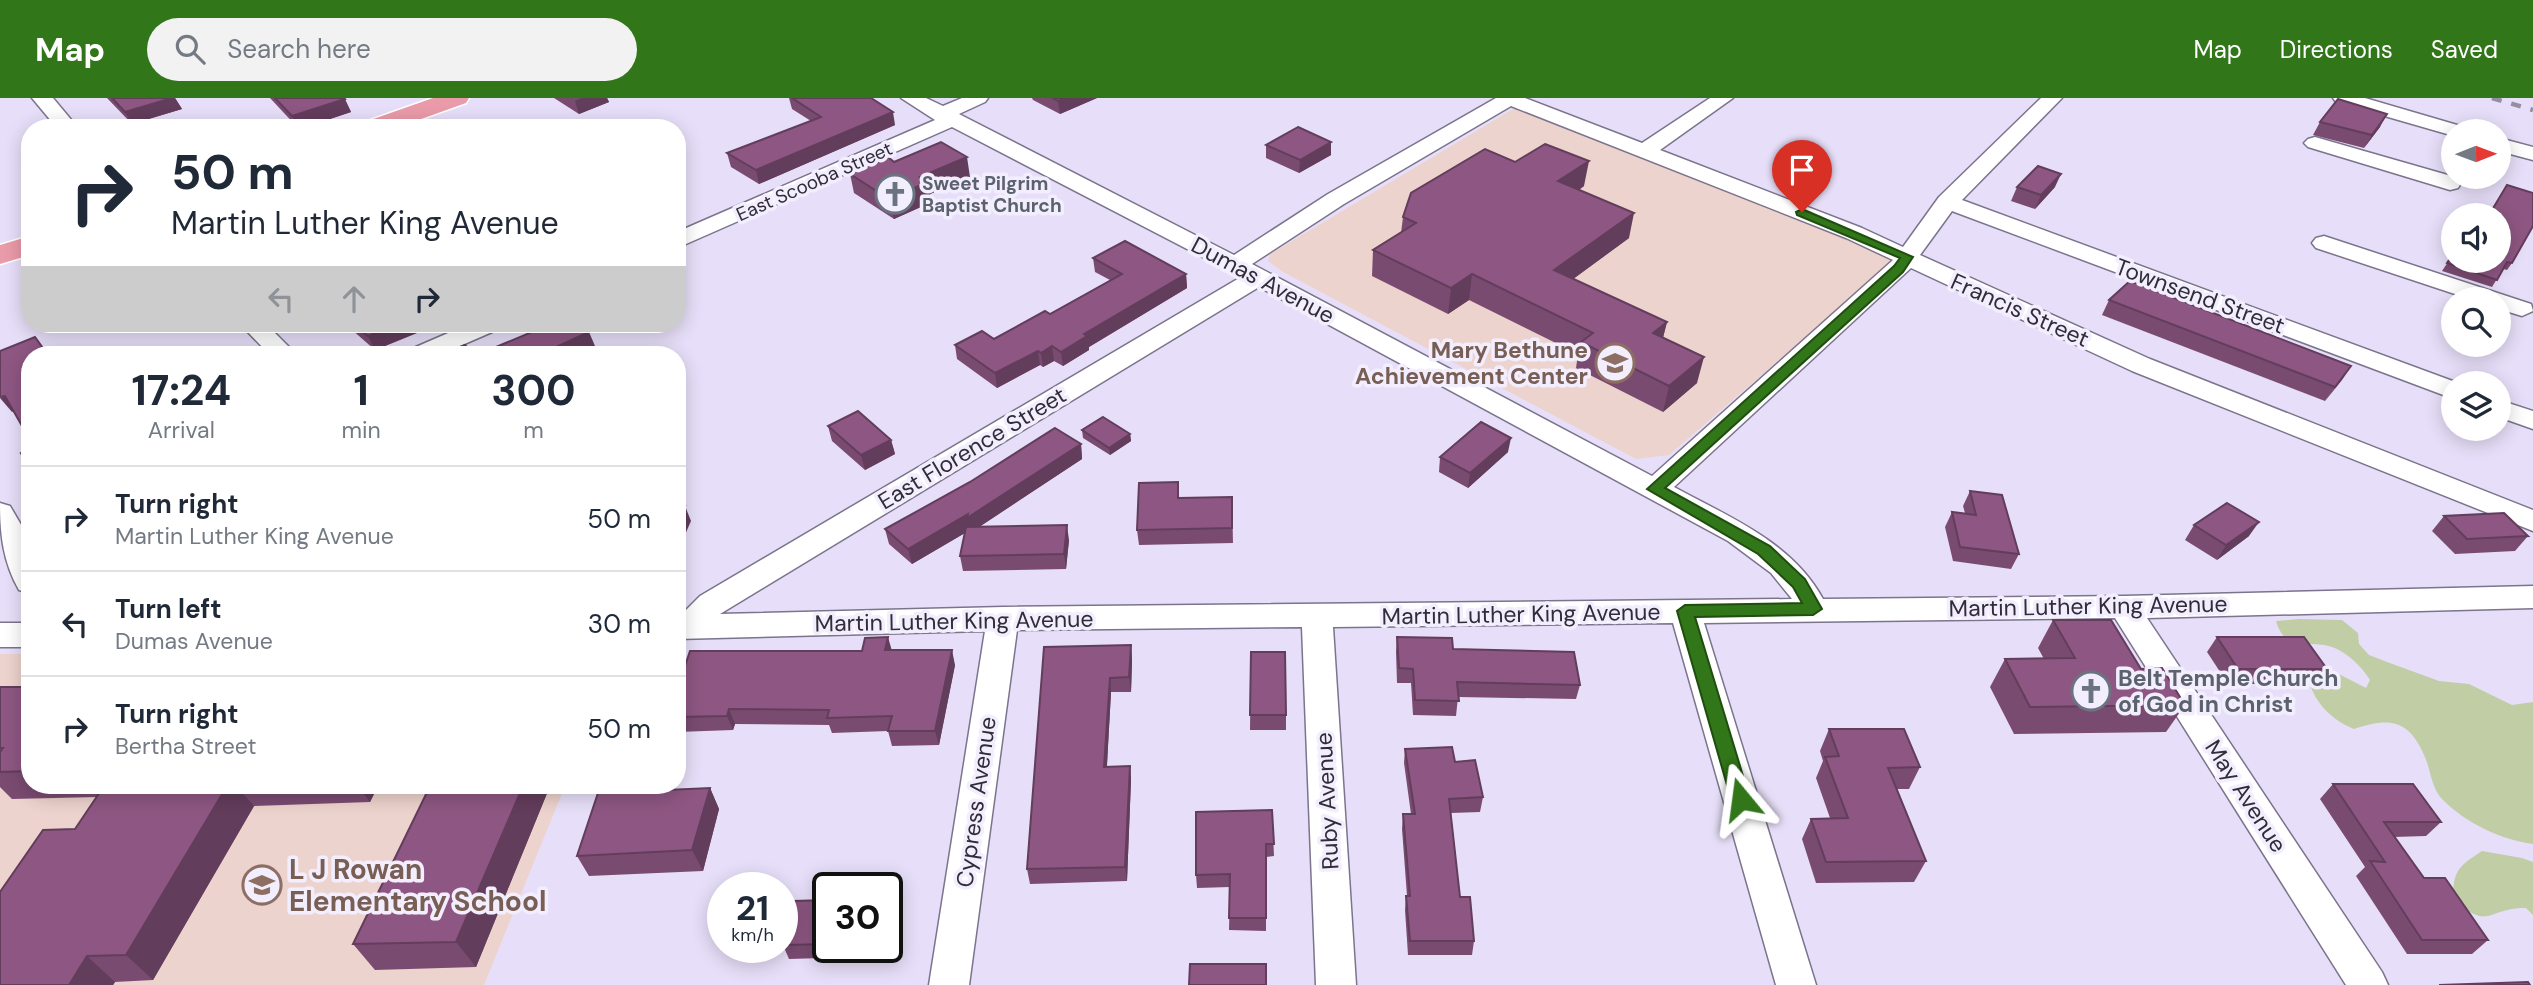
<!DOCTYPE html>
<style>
:root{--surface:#fff;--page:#f2f2f3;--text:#1f2937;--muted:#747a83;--line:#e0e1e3;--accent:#317618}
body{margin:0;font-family:"DM Sans",sans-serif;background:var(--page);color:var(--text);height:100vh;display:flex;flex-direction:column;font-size:26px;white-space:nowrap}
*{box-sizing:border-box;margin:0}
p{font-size:23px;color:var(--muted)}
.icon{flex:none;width:38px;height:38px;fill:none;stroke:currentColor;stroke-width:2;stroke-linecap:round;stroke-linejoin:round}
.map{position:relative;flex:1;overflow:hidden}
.details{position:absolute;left:21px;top:248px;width:665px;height:448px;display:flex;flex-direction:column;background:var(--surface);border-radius:28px;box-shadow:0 4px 18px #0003}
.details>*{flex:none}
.hud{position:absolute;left:21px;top:21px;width:665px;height:214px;border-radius:28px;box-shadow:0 4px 18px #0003;background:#fff;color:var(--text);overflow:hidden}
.needle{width:46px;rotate:89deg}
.controls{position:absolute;left:2441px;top:21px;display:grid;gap:14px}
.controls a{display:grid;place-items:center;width:70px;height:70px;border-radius:50%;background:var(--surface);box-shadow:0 4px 18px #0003;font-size:35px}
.speed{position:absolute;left:707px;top:774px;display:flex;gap:14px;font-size:35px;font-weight:700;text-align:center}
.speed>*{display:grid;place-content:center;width:91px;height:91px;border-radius:50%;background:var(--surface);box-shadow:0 4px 18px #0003;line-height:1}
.speed small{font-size:18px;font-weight:400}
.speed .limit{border:4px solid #111;border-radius:10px;background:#fff;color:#111}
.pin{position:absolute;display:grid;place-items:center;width:60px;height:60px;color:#fff;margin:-72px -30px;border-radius:50% 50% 50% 0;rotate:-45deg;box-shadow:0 0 7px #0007}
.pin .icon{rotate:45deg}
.me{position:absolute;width:77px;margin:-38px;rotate:344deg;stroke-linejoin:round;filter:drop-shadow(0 0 5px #0008)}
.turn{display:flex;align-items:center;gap:24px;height:147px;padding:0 35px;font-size:32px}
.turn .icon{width:91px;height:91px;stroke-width:2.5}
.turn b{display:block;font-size:49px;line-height:60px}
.lanes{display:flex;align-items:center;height:66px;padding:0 35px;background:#0003;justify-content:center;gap:35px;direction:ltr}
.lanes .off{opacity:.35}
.eta{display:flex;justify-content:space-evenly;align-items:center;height:119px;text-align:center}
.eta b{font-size:42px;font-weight:700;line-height:49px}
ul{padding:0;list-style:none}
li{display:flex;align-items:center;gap:21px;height:105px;padding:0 35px;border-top:2px solid var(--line)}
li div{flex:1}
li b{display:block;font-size:26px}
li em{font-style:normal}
header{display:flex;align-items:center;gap:42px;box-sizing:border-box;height:98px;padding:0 35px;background:var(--accent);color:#fff}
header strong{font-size:33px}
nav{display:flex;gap:38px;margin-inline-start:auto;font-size:24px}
.search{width:490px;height:63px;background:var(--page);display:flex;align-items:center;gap:18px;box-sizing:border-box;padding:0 24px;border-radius:38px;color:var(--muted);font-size:26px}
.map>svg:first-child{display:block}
.education{fill:#edd3cd}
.green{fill:#c1cda4}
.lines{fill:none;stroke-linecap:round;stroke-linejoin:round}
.minor-casing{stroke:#7b748c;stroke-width:3}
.major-casing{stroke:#fff;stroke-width:3}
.minor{fill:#fff;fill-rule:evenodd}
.major{fill:#ea9ba9;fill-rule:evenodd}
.rail{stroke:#948ea1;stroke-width:4.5;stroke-dasharray:10 10;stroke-linecap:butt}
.wall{fill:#7a4b71}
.shaded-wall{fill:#633d5c}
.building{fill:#8e5783;stroke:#633d5c;stroke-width:2}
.route{fill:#317618;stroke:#204d10;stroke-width:2}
.labels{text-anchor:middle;stroke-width:7;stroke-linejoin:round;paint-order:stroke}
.far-street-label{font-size:19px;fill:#312d38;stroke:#f2eefe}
.far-worship-label{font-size:19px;font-weight:bold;fill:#5b616d;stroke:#f2eefe;text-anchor:start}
.street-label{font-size:23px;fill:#312d38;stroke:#f2eefe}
.education-label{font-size:23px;font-weight:bold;fill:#785e54;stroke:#f2eefe;text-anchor:end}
.worship-label{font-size:23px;font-weight:bold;fill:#5b616d;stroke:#f2eefe;text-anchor:start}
.near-education-label{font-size:28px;font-weight:bold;fill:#785e54;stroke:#f2eefe;text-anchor:start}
</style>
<header>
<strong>Map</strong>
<div class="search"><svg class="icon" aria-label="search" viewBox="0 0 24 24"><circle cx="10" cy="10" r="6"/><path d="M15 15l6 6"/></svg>Search here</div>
<nav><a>Map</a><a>Directions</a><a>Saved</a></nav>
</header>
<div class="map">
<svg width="2533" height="887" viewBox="0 0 2533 887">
<rect width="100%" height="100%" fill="#e7dff9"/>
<g class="education">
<polygon points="1513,11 1522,11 1782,112 1892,160 1892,164 1669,357 1636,361 1283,174 1268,163 1270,156"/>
<polygon points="0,556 30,556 30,688 565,688 484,887 0,887"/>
</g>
<g class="green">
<path d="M2299 521 2342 522 2358 535 2359 546 2369 557 2387 564 2439 583 2469 586 2512 607 2533 604V746C2500 741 2467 726 2442 701 2431 690 2431 671 2424 657 2408 620 2388 620 2354 631 2327 620 2310 599 2306 570L2329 571 2366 590 2370 582C2362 569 2347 554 2332 549 2308 541 2286 556 2276 523Z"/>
<path d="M2482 753 2522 760 2533 764V817L2526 810C2485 810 2491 834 2453 801 2453 772 2459 768 2482 753Z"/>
</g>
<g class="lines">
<g class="minor-casing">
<g id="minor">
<polygon points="32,0 53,0 78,30 57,30"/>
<path d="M901 0H926L943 8 962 0H988L985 4 959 16 1234 157 1328 96 1496 0H1525L1642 45 1710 0H1733L1660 52 1862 130 1903 149 1939 99 2041 0H2062L1962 102 2458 285H2454V301L1952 113 1920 157 2150 261 2533 412V433L2132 273 1911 170 1674 389C1729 419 1792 444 1823 501L2124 498 2533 488V510L2147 520 2382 874 2388 887H2346L2115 520 1704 525 1816 887H1776L1673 525 1333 529 1356 887H1316L1302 529 1017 532 969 887H929L985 533 677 541V517H681L700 498 1241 179 952 29 677 150V134L935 22ZM1511 8 1846 140 1893 162 1652 378 1252 166 1344 106ZM1259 189 1728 443 1771 475 1792 501 1003 509 720 516Z"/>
<polygon points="2333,0 2365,0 2464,29 2467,33 2454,33 2454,38 2336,4"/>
<polygon points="2315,39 2458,80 2461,85 2458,90 2450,92 2308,49 2304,45 2308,41"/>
<polygon points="2499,40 2533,49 2533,62 2499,53"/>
<polygon points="2324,138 2531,206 2533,213 2522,218 2499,211 2499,201 2470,201 2316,150 2312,145 2316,140"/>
<polygon points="240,226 266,226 297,257 270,257"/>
<polygon points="469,226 502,226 499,231 439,257 405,257 409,252"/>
<polygon points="2499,302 2533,313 2533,331 2499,319"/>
<path d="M0 405 10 408 30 442V495L19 492C3 464 0 436 0 405Z"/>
<rect x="0" y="525" width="30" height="24"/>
</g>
</g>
<g class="major-casing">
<g id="major">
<polygon points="433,0 469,0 466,5 396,30 358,30 362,25"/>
<polygon points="30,138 30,157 0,166 0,147"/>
</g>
</g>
<use href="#minor" class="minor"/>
<use href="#major" class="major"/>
<polyline class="rail" points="2492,0 2533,12"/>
</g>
<g class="wall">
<polygon points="107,0 175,0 182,11 132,26"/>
<polygon points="270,0 344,0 351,14 303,30 298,30"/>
<polygon points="554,0 607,0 609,4 579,16"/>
<polygon points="789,0 871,0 895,27 759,86 731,69 727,55 811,23 792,11"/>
<polygon points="1032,0 1097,0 1060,16 1033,2"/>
<polygon points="2320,24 2380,29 2364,50 2313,37"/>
<polygon points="1266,47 1331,57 1299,75 1266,60"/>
<polygon points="894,64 970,79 930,96 932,104 894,121 854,95 850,76"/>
<polygon points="1515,64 1584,88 1579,92 1629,140 1573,181 1667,224 1663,240 1697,285 1663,314 1576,270 1578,256 1469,202 1448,216 1372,178 1373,152 1401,135 1403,119"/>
<polygon points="2017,89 2055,89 2035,111 2011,103"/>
<polygon points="2499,117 2512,165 2507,172 2503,171 2492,189 2442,173 2454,155 2454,163"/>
<polygon points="1093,160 1186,176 1187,190 1089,249 1089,252 1063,268 1054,263 1043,269 1040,267 997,290 957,261 955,247 994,241 1050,216 1110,182 1095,174"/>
<polygon points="2109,202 2351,268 2325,303 2102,217"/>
<polygon points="348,226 439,226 375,252 351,231"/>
<polygon points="828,328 891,342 895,356 865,372 832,343"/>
<polygon points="1082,332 1130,336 1131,343 1110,357 1083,340"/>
<polygon points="1081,346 1082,361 979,429 1069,442 1066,471 963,473 960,458 965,435 912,466 889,446 885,431"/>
<polygon points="1508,354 1468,390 1439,374 1440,359"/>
<polygon points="1970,393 2019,456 2011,471 1953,463 1945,429 1952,414 1965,415 1963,408"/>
<polygon points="1232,399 1233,445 1139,447 1137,432 1179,400"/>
<polygon points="2444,418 2528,438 2515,453 2455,456 2432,433"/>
<polygon points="2194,427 2249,438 2217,462 2185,442"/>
<polygon points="2053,522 2141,571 2185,607 2166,634 2014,636 1990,589 2005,561 2044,561 2038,550"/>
<polygon points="1397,539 1453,551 1580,587 1576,601 1458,599 1456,618 1413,617 1411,585 1397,585 1396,554"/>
<polygon points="2217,539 2327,571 2315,586 2228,586 2207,554"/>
<polygon points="1131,547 1132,562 1131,594 1111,594 1107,668 1130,668 1131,682 1127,783 1030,786 1027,771 1044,549"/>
<polygon points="892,552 955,567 939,647 892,648 888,633 832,635 829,627 735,626 733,632 677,634 677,592"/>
<polygon points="1251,554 1286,617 1286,632 1250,632"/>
<polygon points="0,589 30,589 30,688 378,688 370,704 254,708 153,882 115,884 113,887 0,887 75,731 97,699 12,701 0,689"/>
<polygon points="1829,631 1920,669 1909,691 1897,691 1926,763 1914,784 1816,785 1802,741 1811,721 1830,720 1816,680 1823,663 1820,653"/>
<polygon points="1405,651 1455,664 1483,699 1480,714 1451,715 1460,799 1474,843 1472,857 1408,857 1405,812 1406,798 1407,798 1402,731 1403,716 1411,716 1404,665"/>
<polygon points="2333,686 2441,724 2426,738 2394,739 2424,780 2488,842 2472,856 2407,856 2356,778 2365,769 2320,701"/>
<polygon points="430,688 550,688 476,869 375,872 353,846"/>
<polygon points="710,690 719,711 703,773 589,778 577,758"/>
<polygon points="1272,712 1274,758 1266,759 1266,833 1229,832 1230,789 1197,790 1196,777"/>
<polygon points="893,800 898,814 890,858 789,861 783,847 828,802 828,849 887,849"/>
</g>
<g class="shaded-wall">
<polygon points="172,0 175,0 182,11 132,26 125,14"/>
<polygon points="582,0 607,0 609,4 579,16 575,3"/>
<polygon points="1065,0 1097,0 1060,16 1058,3"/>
<polygon points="345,1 351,14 303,30 298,30 292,18"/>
<polygon points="893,14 895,27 759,86 756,72"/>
<polygon points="2387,16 2380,29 2364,50 2372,37"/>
<polygon points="1331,44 1331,57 1299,75 1300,62"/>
<polygon points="967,59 970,79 930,96 932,104 894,121 889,101 920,79"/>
<polygon points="1589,63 1584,88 1554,108 1558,83"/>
<polygon points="2061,76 2055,89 2035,111 2041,97"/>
<polygon points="1634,115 1629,140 1550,198 1554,172"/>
<polygon points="1186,176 1187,190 1089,249 1089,252 1063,268 1061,254 1084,236"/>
<polygon points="1472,176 1469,202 1448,216 1451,190"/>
<polygon points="1667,224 1660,250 1653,235"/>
<polygon points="397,226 439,226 375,252 368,238"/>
<polygon points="589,234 595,248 575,257 552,257 558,248"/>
<polygon points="1052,248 1054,263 1043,269 1041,255"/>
<polygon points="1038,253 1040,267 997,290 995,275"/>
<polygon points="1704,259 1697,285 1663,314 1669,288"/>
<polygon points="2351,268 2342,282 2325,303 2335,289"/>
<polygon points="5,298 17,312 12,314 0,300"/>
<polygon points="1130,336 1131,343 1110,357 1109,350"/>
<polygon points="1511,340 1508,354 1468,390 1470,375"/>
<polygon points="891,342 895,356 865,372 861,357"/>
<polygon points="1081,346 1082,361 970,435 970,432 912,466 908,451"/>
<polygon points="685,408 691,423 677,455 677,427"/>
<polygon points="2259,424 2249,438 2217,462 2226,447"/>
<polygon points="1067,427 1069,442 1066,471 1064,456"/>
<polygon points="888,539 892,553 885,552"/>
<polygon points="1131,547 1132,562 1131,594 1129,579"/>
<polygon points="952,552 955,567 939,647 935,633"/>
<polygon points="1110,580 1111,594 1106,683 1104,669"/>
<polygon points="729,611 735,626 733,632 727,618"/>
<polygon points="1130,668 1131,682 1127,783 1125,769"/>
<polygon points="227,688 236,688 254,708 153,882 126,857"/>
<polygon points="358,688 378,688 370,704"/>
<polygon points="523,688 550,688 476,869 456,844"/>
<polygon points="710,690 719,711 703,773 692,752"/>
<polygon points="893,800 898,814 890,858 887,849 887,834"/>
<polygon points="87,858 115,884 113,887 69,887"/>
</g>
<g class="building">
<polygon points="112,0 172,0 125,14"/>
<polygon points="275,0 344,0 345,1 292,18"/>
<polygon points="792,0 871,0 893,14 756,72 727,55 821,19"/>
<polygon points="1053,0 1065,0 1058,3"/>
<polygon points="2338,1 2387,16 2372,37 2320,24"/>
<polygon points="1298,29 1331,44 1300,62 1266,47"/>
<polygon points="941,44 967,59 920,79 928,84 889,101 850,76 888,59 894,64"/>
<polygon points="1545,46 1589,63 1558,83 1634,115 1554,172 1667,224 1653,235 1704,259 1669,288 1581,244 1593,235 1472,176 1451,190 1373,152 1416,125 1403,119 1411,95 1485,51 1515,64"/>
<polygon points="2038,68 2061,76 2041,97 2017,89"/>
<polygon points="2507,87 2533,95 2533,128 2512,165 2507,164 2497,182 2447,165 2454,155 2454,163 2499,163 2499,117 2489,117"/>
<polygon points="1125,143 1186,176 1084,236 1087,238 1061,254 1052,248 1041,255 1038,253 995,275 955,247 982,233 994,241 1045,213 1050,216 1122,176 1093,160"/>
<polygon points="2130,183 2351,268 2335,289 2109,202"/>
<polygon points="353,226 397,226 368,238"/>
<polygon points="551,226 580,226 589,234 558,248 563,253 552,257 477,257"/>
<polygon points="35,239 48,257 30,257 30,342 5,298 0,299 0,253"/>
<polygon points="465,247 474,257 441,257"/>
<polygon points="233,254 237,257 225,257"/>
<polygon points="858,313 891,342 861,357 828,328"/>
<polygon points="1103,319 1130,336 1109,350 1082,332"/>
<polygon points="1481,324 1511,340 1470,375 1440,359"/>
<polygon points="1055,330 1081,346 967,420 968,416 908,451 885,431 970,384"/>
<polygon points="30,352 30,372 21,355"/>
<polygon points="1178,384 1178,400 1232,399 1232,430 1137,432 1139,385"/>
<polygon points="1970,393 2002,397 2019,456 1960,449 1952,414 1976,417"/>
<polygon points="2227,405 2259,424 2226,447 2194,427"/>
<polygon points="677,408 685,408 677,427"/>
<polygon points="2504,415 2528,438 2467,441 2444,418"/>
<polygon points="1067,427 1064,456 960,458 966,429"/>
<polygon points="2053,522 2111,522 2141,571 2162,570 2185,607 2030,609 2005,561 2075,560"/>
<polygon points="888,539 885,552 952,552 935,633 888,633 892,618 827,620 829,612 729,611 727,618 677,619 677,592 690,553 862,553 865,540"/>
<polygon points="1397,539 1452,540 1453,551 1574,554 1580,587 1457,584 1459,603 1415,602 1413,571 1399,570"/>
<polygon points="2217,539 2304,539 2327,571 2238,571"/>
<polygon points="1131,547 1129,579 1110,580 1104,669 1130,668 1125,769 1027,771 1044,549"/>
<polygon points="1251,554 1285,554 1286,617 1250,617"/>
<polygon points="0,589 30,589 30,601 26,606 30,606 30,673 0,674 0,654 3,650 0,650"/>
<polygon points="1829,631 1904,631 1920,669 1888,670 1926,763 1826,764 1811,721 1848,720 1825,659 1839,658"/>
<polygon points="1452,649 1455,664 1475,662 1483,699 1449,701 1460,799 1470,799 1474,843 1410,843 1406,798 1410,798 1403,716 1415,716 1405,651"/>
<polygon points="2333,686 2413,686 2441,724 2384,724 2424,780 2445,780 2488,842 2422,842 2370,763 2385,764"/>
<polygon points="104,688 227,688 126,857 87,858 69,887 0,887 0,794 43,732 75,731"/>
<polygon points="430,688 523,688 456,844 353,846"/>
<polygon points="710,690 692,752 577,758 598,695"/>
<polygon points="1272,712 1274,746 1266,746 1266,820 1229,820 1230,776 1196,777 1196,714"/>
<polygon points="887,800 893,800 887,834"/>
<polygon points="828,802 828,846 783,847 793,803"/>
<polygon points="1190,866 1266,866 1266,887 1189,887"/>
<polygon points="2528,884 2530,887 2439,887"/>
</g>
<polygon class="route" points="1802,111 1913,159 1903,174 1665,390 1770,448 1805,481 1822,511 1813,517 1695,519 1750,701 1747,706 1741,709 1734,706 1731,701 1677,513 1685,507 1802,505 1793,489 1758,456 1647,391 1894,168 1900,160 1797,117 1796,114"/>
<defs>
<g id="church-ring" transform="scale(2.0125)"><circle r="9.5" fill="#f2eefe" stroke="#6b7280" stroke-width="1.5"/><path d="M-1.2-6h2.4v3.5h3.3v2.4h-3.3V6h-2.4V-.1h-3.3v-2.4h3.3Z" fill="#6b7280"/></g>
<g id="school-ring" transform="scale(2.0125)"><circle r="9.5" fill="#f2eefe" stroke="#8d6e63" stroke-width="1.5"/><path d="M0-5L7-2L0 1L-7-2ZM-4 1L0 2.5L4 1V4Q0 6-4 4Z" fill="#8d6e63"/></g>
</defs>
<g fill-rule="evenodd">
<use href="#church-ring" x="895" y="96"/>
<use href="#school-ring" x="1615" y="265"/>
<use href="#church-ring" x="2091" y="593"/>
<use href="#school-ring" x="262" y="787"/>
</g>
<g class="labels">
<g class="far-street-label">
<text transform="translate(814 83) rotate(-24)" y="7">East Scooba Street</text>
</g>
<g class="far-worship-label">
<text x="922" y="92">Sweet Pilgrim<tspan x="922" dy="22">Baptist Church</tspan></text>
</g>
<g class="street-label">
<text transform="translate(1263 182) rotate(28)" y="8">Dumas Avenue</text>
<text transform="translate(2200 198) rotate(20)" y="8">Townsend Street</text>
<text transform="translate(2020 212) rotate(24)" y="8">Francis Street</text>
<text transform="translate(972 350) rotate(-31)" y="8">East Florence Street</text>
<text transform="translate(2088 508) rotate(-1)" y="8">Martin Luther King Avenue</text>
<text transform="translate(1521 516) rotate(-1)" y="8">Martin Luther King Avenue</text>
<text transform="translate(954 523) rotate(-1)" y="8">Martin Luther King Avenue</text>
<text transform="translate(2246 698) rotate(57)" y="8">May Avenue</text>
<text transform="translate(1327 703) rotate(-93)" y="8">Ruby Avenue</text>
<text transform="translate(976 704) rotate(-82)" y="8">Cypress Avenue</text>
</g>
<g class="education-label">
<text x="1588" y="260">Mary Bethune<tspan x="1588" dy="26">Achievement Center</tspan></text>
</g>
<g class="worship-label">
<text x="2118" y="588">Belt Temple Church<tspan x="2118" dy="26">of God in Christ</tspan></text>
</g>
<g class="near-education-label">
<text x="289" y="781">L J Rowan<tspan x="289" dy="32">Elementary School</tspan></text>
</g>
</g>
</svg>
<div class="controls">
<a><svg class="needle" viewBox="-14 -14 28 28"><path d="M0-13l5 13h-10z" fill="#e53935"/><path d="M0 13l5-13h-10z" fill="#747a83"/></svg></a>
<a><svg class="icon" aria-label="sound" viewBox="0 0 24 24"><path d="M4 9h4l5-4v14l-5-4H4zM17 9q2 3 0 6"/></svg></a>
<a><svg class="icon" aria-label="search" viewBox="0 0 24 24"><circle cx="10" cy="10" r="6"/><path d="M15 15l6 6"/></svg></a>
<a><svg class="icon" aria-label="layers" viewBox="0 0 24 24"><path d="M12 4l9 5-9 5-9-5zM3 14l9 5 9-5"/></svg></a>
</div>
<div class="speed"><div>21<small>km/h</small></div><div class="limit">30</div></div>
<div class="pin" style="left:1802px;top:114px;background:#d93025"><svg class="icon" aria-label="arrive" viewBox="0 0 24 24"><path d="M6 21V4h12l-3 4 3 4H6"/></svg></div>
<svg class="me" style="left:1741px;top:701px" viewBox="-20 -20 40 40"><path d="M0-17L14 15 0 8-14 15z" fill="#317618" stroke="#fff" stroke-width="4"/></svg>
<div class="hud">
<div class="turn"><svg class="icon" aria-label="right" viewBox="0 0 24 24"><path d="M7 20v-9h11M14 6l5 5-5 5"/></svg><div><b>50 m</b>Martin Luther King Avenue</div></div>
<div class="lanes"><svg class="icon off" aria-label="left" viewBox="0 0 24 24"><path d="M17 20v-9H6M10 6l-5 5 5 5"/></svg><svg class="icon off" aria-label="ahead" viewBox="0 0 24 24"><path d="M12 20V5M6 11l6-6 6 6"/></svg><svg class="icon" aria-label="right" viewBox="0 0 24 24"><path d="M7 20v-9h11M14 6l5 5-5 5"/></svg></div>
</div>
<section class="details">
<div class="eta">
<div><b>17:24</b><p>Arrival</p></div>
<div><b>1</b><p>min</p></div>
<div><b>300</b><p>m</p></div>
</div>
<ul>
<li><svg class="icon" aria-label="right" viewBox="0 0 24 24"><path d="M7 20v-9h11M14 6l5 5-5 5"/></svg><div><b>Turn right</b><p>Martin Luther King Avenue</p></div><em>50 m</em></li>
<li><svg class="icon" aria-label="left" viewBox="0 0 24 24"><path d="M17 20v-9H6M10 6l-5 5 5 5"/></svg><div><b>Turn left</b><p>Dumas Avenue</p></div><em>30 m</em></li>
<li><svg class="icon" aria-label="right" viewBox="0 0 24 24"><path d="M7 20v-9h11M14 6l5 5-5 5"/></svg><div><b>Turn right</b><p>Bertha Street</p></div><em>50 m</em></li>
</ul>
</section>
</div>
